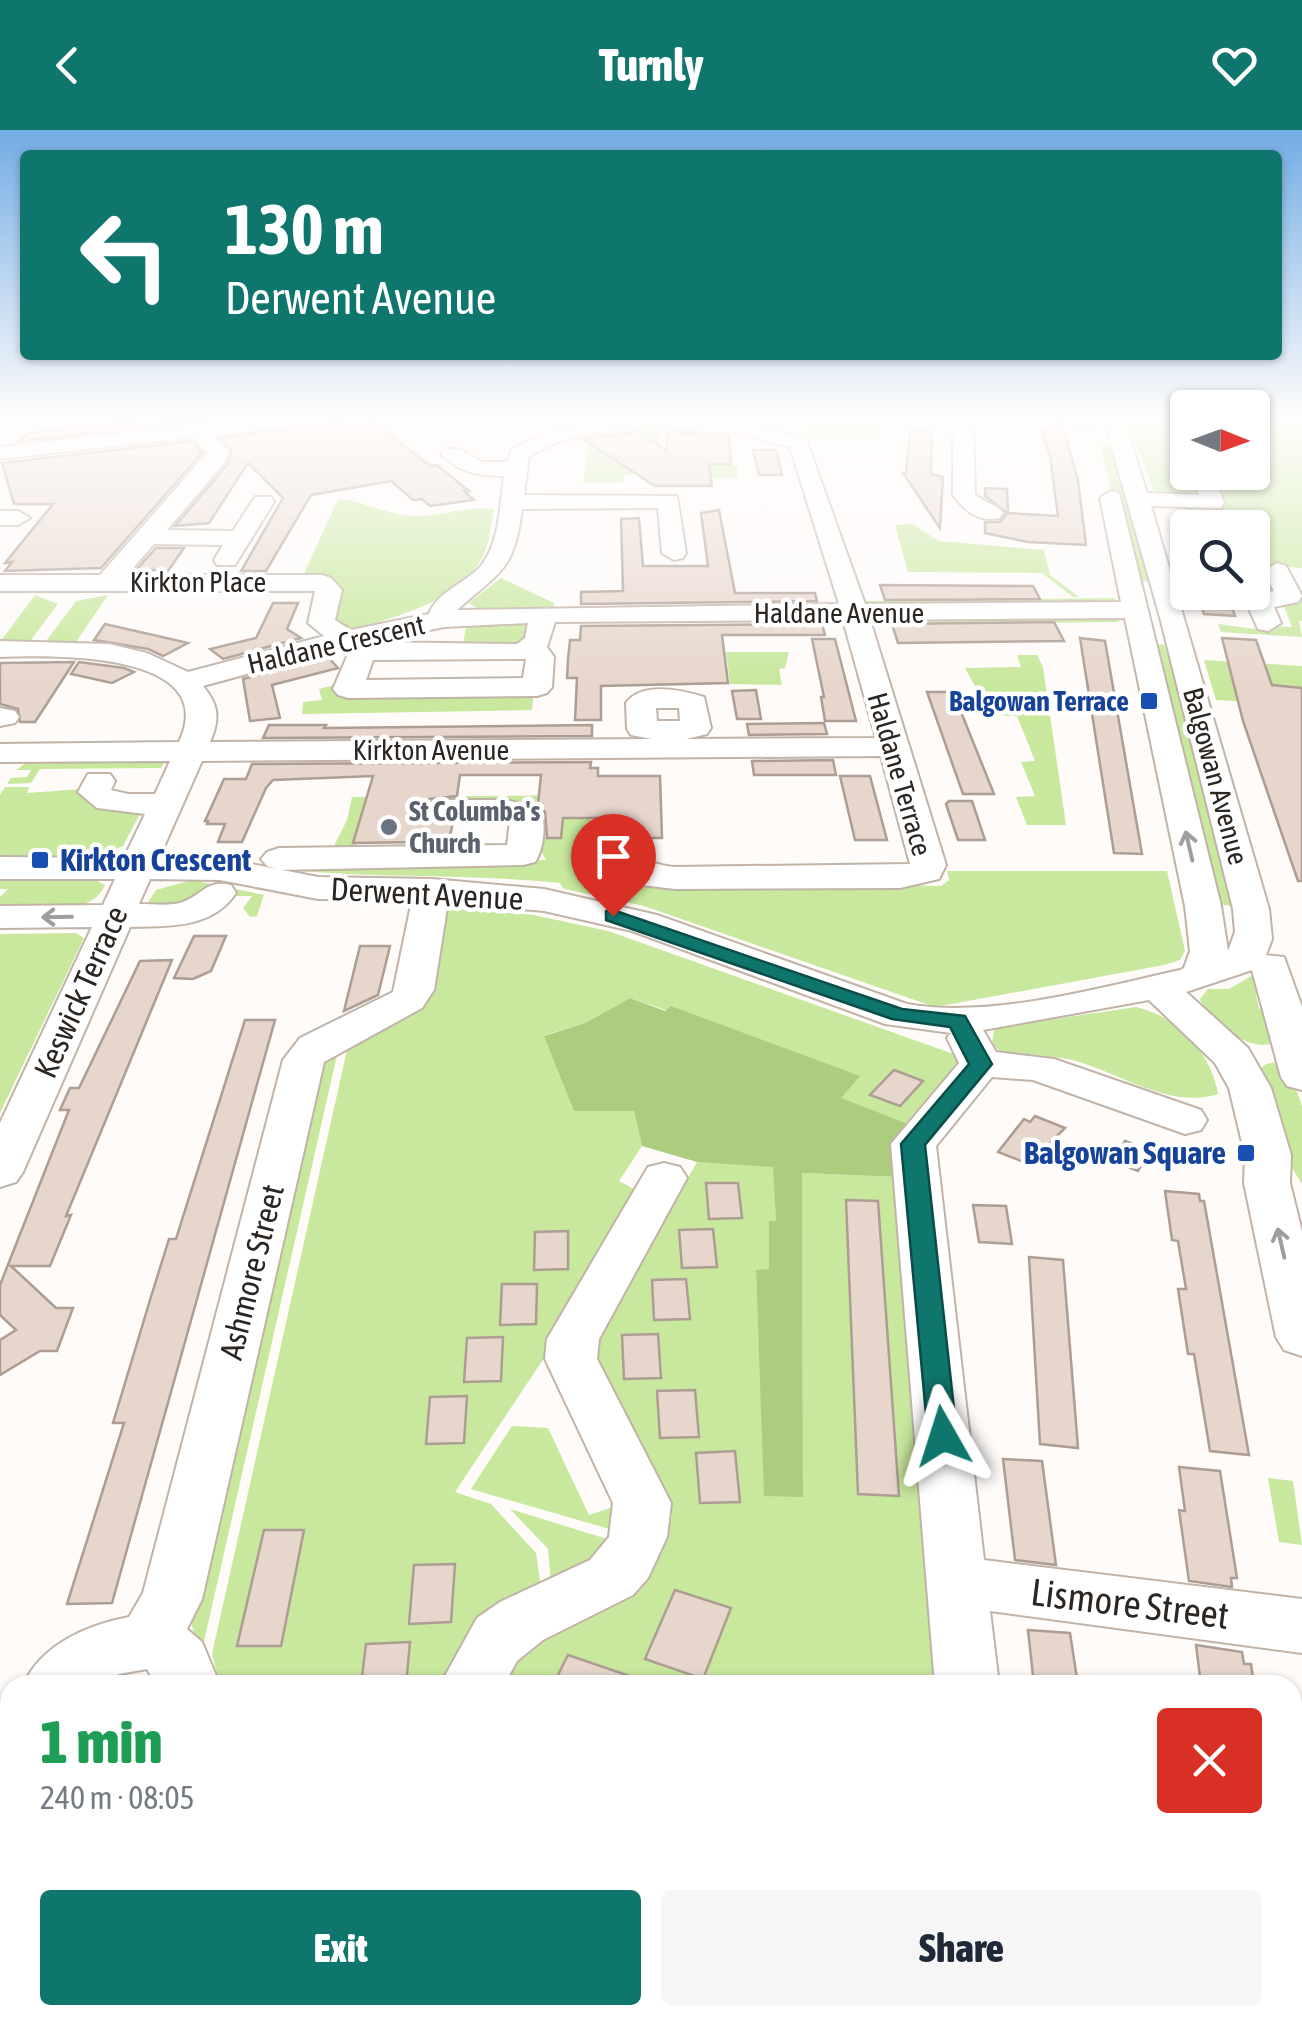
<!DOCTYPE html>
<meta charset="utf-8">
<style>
:root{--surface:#fff;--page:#f6f6f7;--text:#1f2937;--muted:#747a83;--accent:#0f766e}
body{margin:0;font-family:"Asap Condensed",sans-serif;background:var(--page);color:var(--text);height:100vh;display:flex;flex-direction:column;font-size:38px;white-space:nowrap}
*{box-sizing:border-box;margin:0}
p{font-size:32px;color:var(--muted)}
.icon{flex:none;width:55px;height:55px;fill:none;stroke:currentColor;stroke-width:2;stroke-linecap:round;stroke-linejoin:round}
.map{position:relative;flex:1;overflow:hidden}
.panel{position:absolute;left:0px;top:1545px;width:1302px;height:350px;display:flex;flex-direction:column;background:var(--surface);border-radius:30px 30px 0 0;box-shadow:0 2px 8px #0004}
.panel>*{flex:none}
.top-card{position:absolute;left:20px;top:20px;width:1262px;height:210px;border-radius:10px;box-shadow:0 2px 8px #0004;background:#0f766e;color:#fff;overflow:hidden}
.needle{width:65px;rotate:91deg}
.fabs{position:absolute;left:1170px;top:260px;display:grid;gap:20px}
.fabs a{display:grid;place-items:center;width:100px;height:100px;border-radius:10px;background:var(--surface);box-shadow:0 2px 8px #0004;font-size:50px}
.pin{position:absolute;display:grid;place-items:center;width:85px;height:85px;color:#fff;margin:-102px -42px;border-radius:50% 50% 50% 0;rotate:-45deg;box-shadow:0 0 10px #0007}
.pin .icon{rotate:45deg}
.me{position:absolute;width:110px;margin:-55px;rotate:354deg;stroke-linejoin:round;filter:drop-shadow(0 0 8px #0008)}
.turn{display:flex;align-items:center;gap:35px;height:210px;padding:0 40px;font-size:45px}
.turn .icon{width:130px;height:130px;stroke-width:2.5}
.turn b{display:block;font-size:70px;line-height:85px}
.round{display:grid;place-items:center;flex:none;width:105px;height:105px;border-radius:10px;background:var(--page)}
.summary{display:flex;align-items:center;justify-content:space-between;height:170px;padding:0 40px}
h1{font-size:60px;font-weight:800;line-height:75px;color:#1e9e55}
.primary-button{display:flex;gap:20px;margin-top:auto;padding:20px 40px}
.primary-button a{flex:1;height:115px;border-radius:10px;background:var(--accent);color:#fff;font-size:40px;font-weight:800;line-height:115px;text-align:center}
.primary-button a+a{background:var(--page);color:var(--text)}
header{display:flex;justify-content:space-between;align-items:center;height:130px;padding:0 40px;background:var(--accent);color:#fff;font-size:45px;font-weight:800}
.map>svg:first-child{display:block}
.green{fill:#c8e89d}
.forest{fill:#accd7e}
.building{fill:#e7d6cb;stroke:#ad9d92;stroke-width:2.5}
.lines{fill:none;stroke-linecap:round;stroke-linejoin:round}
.minor-casing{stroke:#c2b3a7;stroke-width:4}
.minor{fill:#fff;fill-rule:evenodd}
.oneway{stroke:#a09d9c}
.route{fill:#0f766e;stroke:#0a4d48;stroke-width:2.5}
.transit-dot{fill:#1a4fb4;stroke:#fff;stroke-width:4}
.worship-dot{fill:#6b7280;stroke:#fff;stroke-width:4}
.labels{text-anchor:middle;stroke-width:9;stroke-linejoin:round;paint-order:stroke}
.far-street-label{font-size:28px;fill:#2c2622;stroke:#fff}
.far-transit-label{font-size:28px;font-weight:bold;fill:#164399;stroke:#fff;text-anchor:end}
.far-worship-label{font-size:28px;font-weight:bold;fill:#5b616d;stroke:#fff;text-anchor:start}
.transit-label{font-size:32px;font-weight:bold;fill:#164399;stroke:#fff;text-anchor:start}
.street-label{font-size:32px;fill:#2c2622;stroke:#fff}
.near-street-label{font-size:38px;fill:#2c2622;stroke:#fff}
</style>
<header><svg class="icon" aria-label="back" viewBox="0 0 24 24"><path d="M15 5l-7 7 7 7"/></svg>Turnly<svg class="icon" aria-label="heart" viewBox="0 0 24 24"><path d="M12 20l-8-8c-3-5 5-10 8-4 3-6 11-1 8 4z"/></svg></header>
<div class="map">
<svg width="1302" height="1895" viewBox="0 0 1302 1895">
<rect width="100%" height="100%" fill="#fefbf9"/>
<g class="green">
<polygon points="825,290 879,290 874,307 810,307 810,296"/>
<polygon points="1123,290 1187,290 1188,342 1252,342 1253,290 1302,290 1302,438 1253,435 1252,398 1193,397 1184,370 1156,368 1142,327"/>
<path d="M627 296H659L657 324 736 335 739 348C700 348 663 343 624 345V352L583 353 590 303 603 301 621 313 601 321 618 332 629 330 647 308Z"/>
<polygon points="1102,315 1116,315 1157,452 1134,451 1100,317"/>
<path d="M338 369C364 371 390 386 415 386 442 386 466 376 494 379 491 394 490 412 483 426 458 473 392 488 345 502L326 488 338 454 328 448H302Z"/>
<polygon points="912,394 939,411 1044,420 1050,445 1079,467 1073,467 1042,443 908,442 895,395"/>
<polygon points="501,448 554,473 554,478 477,478 468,473"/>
<polygon points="35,465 58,474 31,510 0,512"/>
<polygon points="108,465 76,512 46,511 76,471"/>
<polygon points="1114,468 1116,476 863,475 862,471"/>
<polygon points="1290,468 1302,469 1302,491 1299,491 1302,507 1221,502 1218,494 1271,501 1271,496 1292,497 1282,471"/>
<polygon points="1117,484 1119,492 871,495 870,489"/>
<polygon points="516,492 534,496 526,516 463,514 466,497 472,494"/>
<polygon points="1157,514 1168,515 1235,776 1215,774 1150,517"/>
<polygon points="726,522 789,522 785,538 779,539 782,555 730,554"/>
<polygon points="1017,525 1037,525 1043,537 1066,695 1027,695 1016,667 1035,666 1021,632 1035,631 1017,586 991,585 965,538 1021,537"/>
<polygon points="1204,530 1302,536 1302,575 1216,570"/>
<polygon points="346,552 534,560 532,580 302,584 303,572 322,570 319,559"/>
<polygon points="30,630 165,631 161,638 40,639 31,653 7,654 11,648 27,647 31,640 16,640"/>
<polygon points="5,657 29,657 27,663 83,659 109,680 141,682 123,716 96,726 0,727 0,665"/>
<path d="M592 665 589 719 575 730 617 746 646 751 941 756 949 750 947 741H1167L1185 821 1180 830 1164 835 935 877 644 776 564 759 560 753C466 743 372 749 279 739L546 730 534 708 561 707 563 682H537L506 672 366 670 363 680 369 682 353 723 330 724 347 690 352 667Z"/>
<path d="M0 745 89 747 105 755C91 789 30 777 0 777V767L8 759H0Z"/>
<polygon points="192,750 264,765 257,786 250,787 243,778 252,766 228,766 143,780 156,760"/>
<polygon points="445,777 534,785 608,801 962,927 906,993 840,968 859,946 630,868 585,893 545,905 574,980 634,981 642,1016 619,1051 637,1061 552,1203 544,1228 455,1362 491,1374 536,1423 541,1458 441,1555 220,1555 212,1524 347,920 420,881 438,782"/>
<polygon points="76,803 84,808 0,983 0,804"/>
<path d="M1260 841 1265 857 1256 865 1259 878 1273 887 1279 911C1253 926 1210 894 1200 869L1208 859H1229Z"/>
<path d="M1136 877C1177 886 1211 922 1218 964 1170 980 1119 942 1072 930 1049 925 1024 924 1001 922L992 914 994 900 1007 896Z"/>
<polygon points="340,912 200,1529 187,1475 317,927"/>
<polygon points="1277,932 1288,936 1302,976 1302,1054 1284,1025 1259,940 1266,934"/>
<polygon points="697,1032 774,1036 776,1091 769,1092 769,1140 756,1140 765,1366 803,1366 802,1043 899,1047 936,1555 500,1555 518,1518 651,1441 672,1387 671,1377 593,1229 596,1209"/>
<polygon points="512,1296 548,1298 589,1385 617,1376 613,1400 471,1359"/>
<polygon points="1268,1348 1293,1351 1302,1415 1279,1412"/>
<polygon points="510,1379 607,1409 593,1437 551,1454 548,1419"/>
<polygon points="10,1634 10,1727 1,1760 10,1760 10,1885 41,1885 39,1895 0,1895 0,1822 4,1810 0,1809 0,1645"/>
<polygon points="334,1885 955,1885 955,1895 329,1895"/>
</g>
<polygon class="forest" points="630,868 665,881 671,876 860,946 841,968 906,993 895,1010 899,1047 802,1043 803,1367 764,1366 756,1140 769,1139 769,1091 776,1091 773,1037 697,1032 642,1016 634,981 574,981 544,906 585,893"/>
<g class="building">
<polygon points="145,290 206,290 19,311 30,303"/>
<polygon points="352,290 371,290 430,336 437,335 469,361 464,361 474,370 430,376 422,369 413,370 391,351 311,365 266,441 241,441 283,368 248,333 209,393 175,396 227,335 232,321 221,308"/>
<polygon points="1045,290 1061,290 1078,350 1086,415 1028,412 985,403 985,392 1000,392 1007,383 985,366 985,358 1007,359 1008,383 1058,386 1050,326 1041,300 1046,300"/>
<polygon points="910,301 932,302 931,344 943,347 940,398 903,343 906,343"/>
<polygon points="637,302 666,320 668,302 729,306 731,334 709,334 712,356 655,356 583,309"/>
<polygon points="192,311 202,323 101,438 5,441 12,432 5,433 53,374 14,374 2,333"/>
<polygon points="753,320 776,320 782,345 759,345"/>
<polygon points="719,380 735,463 815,463 817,471 581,474 581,462 623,461 621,389 639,388 643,436 708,436 701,383"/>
<polygon points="1188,381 1222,381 1229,398 1193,398"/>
<polygon points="156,418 184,418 168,441 137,439"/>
<polygon points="880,455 1033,456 1040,469 885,470"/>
<polygon points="1197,462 1226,462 1235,486 1204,484"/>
<polygon points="273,473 298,473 287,499 301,508 223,529 210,519 256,508"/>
<polygon points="1054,492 1064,511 898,513 892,494"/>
<polygon points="105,494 188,513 163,526 148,519 94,510"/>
<polygon points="822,494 825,505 722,505 728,553 601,556 601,590 575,590 577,548 567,548 568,529 570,510 580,510 581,496"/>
<polygon points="1080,508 1105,511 1142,724 1114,723"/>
<polygon points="1222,508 1256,510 1272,555 1302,558 1302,751 1298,751 1243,591"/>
<polygon points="812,509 835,509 856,591 825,591 821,567 824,567"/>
<polygon points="327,526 338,538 272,555 280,588 250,591 243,549"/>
<polygon points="74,532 35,592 20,592 18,579 0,574 0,533"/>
<polygon points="79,532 124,538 134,542 112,553 71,544"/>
<polygon points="756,560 761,589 737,589 732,561"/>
<polygon points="927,562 953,562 994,664 963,664"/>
<polygon points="824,593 827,604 749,605 747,594"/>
<polygon points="269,595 326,595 324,598 592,595 592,606 263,608"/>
<polygon points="833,630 836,645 754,645 752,631"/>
<polygon points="591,632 590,638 598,638 598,646 660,646 662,708 611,708 604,706 605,688 563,688 561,708 547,708 545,682 538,674 541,645 460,645 457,666 429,669 421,680 430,691 453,692 450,706 422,706 421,712 353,713 373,646 273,650 266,658 242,712 218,712 225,694 207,694 208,691 205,691 224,649 246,649 252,634"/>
<polygon points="840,646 870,646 887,710 855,710"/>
<polygon points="949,671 972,671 985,710 958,710 946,674"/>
<polygon points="194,806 226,806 211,841 193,849 174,848"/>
<polygon points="360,816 390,816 378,865 344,881"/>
<polygon points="172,830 66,1086 71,1085 50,1136 11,1136 56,1178 73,1178 57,1221 40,1221 0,1245 0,1210 16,1200 0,1185 0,1155 69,980 60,980 70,958 79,958 140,831"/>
<polygon points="245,890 275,890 112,1473 67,1474 124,1293 113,1293 150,1170 169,1109 176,1109"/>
<polygon points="894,940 923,951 900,976 870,965"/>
<polygon points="1035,986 1065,998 1029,1034 998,1022 1024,989 1030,992"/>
<polygon points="1125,1011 1149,1020 1138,1041 1112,1031"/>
<polygon points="706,1053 738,1053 742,1088 709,1089"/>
<polygon points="1165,1061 1199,1064 1200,1071 1204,1071 1249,1325 1210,1321 1194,1224 1188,1224 1178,1159 1186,1159 1178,1111 1172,1110"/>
<polygon points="846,1070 878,1071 899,1366 858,1364"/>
<polygon points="973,1075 1006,1076 1012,1114 979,1112"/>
<polygon points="713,1099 717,1137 682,1138 679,1100"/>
<polygon points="568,1101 568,1139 534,1140 535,1102"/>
<polygon points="1029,1127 1063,1130 1078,1318 1040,1314"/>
<polygon points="686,1149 690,1189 654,1190 652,1150"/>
<polygon points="502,1154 537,1154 536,1194 500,1195"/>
<polygon points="658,1204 661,1248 624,1249 622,1205"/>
<polygon points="503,1207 501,1251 464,1252 467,1208"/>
<polygon points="695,1260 699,1307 660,1308 657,1261"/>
<polygon points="467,1266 464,1313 426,1314 430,1267"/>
<polygon points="735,1321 740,1372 700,1373 696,1323"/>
<polygon points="1003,1329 1042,1331 1056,1435 1015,1430"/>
<polygon points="1179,1337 1220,1341 1237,1448 1231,1448 1232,1457 1189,1451 1179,1380 1185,1381"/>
<polygon points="264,1400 304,1400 281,1516 237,1516"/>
<polygon points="455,1434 451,1492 409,1494 414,1435"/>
<polygon points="675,1460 731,1478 703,1549 645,1529"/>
<polygon points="1028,1500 1070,1503 1078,1555 1034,1555"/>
<polygon points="410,1512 406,1555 361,1555 366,1514"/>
<polygon points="1196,1515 1242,1522 1244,1534 1251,1534 1254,1555 1201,1555"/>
<polygon points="568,1525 644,1551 644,1555 553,1555"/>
</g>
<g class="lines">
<g class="minor-casing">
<g id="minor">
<path d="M239 290H302L292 296 214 305 229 323 224 333 167 400 233 401 255 367H271L274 372 235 435H217L214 430 223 415 154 414 127 445H322L331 448 342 460 335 490 351 500 429 484C437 462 464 454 480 437 500 414 500 373 504 346 479 346 460 343 441 324L444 319H460L481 332H507L512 319C590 275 722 282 806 309L865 474 1121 472 1100 368 1111 361 1119 363 1221 776 1228 821 1235 802 1233 779 1161 491 1104 290H1124L1147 363 1199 365 1191 342H1213L1224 373 1221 378 1151 376 1269 779 1272 809 1266 825 1284 827 1302 877V960L1287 956 1281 947 1252 840 1186 862 1248 918 1271 958 1291 1025 1290 1053 1302 1102V1226L1284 1220 1276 1207 1244 1053 1245 1025 1229 958 1215 933 1149 870 983 900 996 922 1054 929 1201 980 1207 990 1201 1000 1185 1004 1033 950 992 947 936 1016 984 1430 1302 1469V1523L990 1481 999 1555H935L891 1014 959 933 947 908 951 903 885 894 632 801 544 781 448 772 434 860 422 878 324 932 202 1469 187 1499 202 1512 220 1555H156L147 1539 119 1544 100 1555H23C42 1514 87 1495 129 1487L143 1463 283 930 300 908 393 862 412 770 318 769 220 750 150 749 139 774C152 774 168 776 180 773 202 766 206 749 231 755L236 763C212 799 168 796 130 797L23 1042 16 1052 0 1057V993L92 797 0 798V776L103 775 115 749H0V727L124 728 145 684 97 678 78 662 88 644H110L115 651 111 660 128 664H155L170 631 0 632V614L179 612C222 521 52 525 0 527V511L109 514 147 523 188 542 324 506 308 493 315 461H0V445H100L207 323 194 307 0 329V317ZM656 297 736 303 790 317 839 474 457 480C500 441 514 442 522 379L658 378 662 423 674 430 683 428 686 423 677 366 524 365 529 326C569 303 610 299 656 297ZM1125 488 1185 776 1190 821 1184 838 1180 840C1098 858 990 889 907 874L657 785 544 759 432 749 318 747 220 728H159L202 631 881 626 910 734 675 737C652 736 634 721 612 727L606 734 612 741 633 754 675 759 900 758 939 749 946 735 870 490ZM843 490 876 608 686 609 707 604 711 598 704 567C681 560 642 551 626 573L627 599 631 605 652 609 210 612C220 589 219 575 203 556L343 518 349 522 333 559 338 565 348 568 537 566 547 563 552 557 554 527 547 517 555 492ZM528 493 525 508 517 514 372 512 444 497ZM526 529 523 548 366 550 373 530ZM656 578H679L680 591H657Z"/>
<path d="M953 290H973L975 364C983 372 997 374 1003 383L999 388C979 393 964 380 953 365Z"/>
<polygon points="1071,290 1091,290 1093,294 1083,300 1076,298"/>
<polygon points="0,381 18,381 30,388 18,395 0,395"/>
<polygon points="1277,433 1286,436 1302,466 1298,472 1274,477 1281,493 1268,501 1258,499 1246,472 1250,466 1274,461 1264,441"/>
<polygon points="0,578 15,581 19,587 15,593 0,596"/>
<path d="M442 670H506L539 678C547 690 544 720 535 732L523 735 279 740 267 736 261 729 267 722 279 718 507 715 510 691 430 687 425 680 430 673Z"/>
<polygon points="664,1033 680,1037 687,1048 599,1209 597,1229 671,1373 667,1407 648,1448 633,1465 543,1510 517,1531 504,1555 440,1555 477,1488 500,1472 590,1430 609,1407 613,1373 545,1229 547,1209 648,1037"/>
<polygon points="10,1571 10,1637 0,1641 0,1575"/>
<polygon points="257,1885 333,1885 329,1895 253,1895"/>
<rect x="953" y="1885" width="74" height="10"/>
</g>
</g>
<use href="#minor" class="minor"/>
</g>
<defs><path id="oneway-shaft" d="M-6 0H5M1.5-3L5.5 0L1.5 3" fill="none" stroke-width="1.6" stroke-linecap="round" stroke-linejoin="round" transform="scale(2.5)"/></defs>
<g class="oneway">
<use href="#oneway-shaft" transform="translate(1189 716) rotate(-103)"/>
<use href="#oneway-shaft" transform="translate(57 787) rotate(179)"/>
<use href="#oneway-shaft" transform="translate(1281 1113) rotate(-103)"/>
</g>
<linearGradient id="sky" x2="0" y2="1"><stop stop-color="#73ace4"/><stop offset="0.52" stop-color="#fffdfc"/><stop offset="1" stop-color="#fffdfc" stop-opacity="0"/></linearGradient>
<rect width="1302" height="555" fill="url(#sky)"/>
<polygon class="route" points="613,780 902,879 965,886 992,934 925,1015 957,1306 953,1314 943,1317 932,1314 928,1306 901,1014 969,934 950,897 892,889 606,790 606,781"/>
<g class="transit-dot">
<rect x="1139" y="561" width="20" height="20" rx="5"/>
<rect x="30" y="720" width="20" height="20" rx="5"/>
<rect x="1236" y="1013" width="20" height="20" rx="5"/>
</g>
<circle class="worship-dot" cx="389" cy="697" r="10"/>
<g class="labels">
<g class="far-street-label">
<text x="198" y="462">Kirkton Place</text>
<text x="839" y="493">Haldane Avenue</text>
<text transform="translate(336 514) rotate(-13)" y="10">Haldane Crescent</text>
<text x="431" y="630">Kirkton Avenue</text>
<text transform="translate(900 644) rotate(74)" y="10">Haldane Terrace</text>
<text transform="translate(1216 646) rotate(75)" y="10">Balgowan Avenue</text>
</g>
<g class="far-transit-label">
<text x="1129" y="581">Balgowan Terrace</text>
</g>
<g class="far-worship-label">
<text x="409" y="691">St Columba's<tspan x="409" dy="32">Church</tspan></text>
</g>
<g class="transit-label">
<text x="60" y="741">Kirkton Crescent</text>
<text x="1226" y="1034" text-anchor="end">Balgowan Square</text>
</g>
<g class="street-label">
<text transform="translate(427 764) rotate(3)" y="11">Derwent Avenue</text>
<text transform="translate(81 862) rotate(-66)" y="11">Keswick Terrace</text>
<text transform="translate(252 1142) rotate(-76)" y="11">Ashmore Street</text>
</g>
<g class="near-street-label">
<text transform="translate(1130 1474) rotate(7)" y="13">Lismore Street</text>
</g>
</g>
</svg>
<div class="fabs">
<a><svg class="needle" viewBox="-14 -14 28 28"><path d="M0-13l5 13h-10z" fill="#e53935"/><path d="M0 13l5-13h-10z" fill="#747a83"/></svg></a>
<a><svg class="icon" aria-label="search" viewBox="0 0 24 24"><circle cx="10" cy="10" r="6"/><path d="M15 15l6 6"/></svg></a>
</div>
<div class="pin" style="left:613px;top:786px;background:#d93025"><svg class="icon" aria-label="arrive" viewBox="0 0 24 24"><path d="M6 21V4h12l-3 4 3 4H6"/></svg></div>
<svg class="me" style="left:943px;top:1306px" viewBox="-20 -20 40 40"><path d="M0-17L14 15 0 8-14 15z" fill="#0f766e" stroke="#fff" stroke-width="4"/></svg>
<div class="top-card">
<div class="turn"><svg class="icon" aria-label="left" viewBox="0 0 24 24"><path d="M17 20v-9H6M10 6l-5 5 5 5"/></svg><div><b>130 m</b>Derwent Avenue</div></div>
</div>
<section class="panel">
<div class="summary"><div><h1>1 min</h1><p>240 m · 08:05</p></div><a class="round" style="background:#d93025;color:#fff"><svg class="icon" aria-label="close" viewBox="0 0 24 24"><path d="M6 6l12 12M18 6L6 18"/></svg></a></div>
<div class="primary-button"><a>Exit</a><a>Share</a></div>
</section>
</div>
